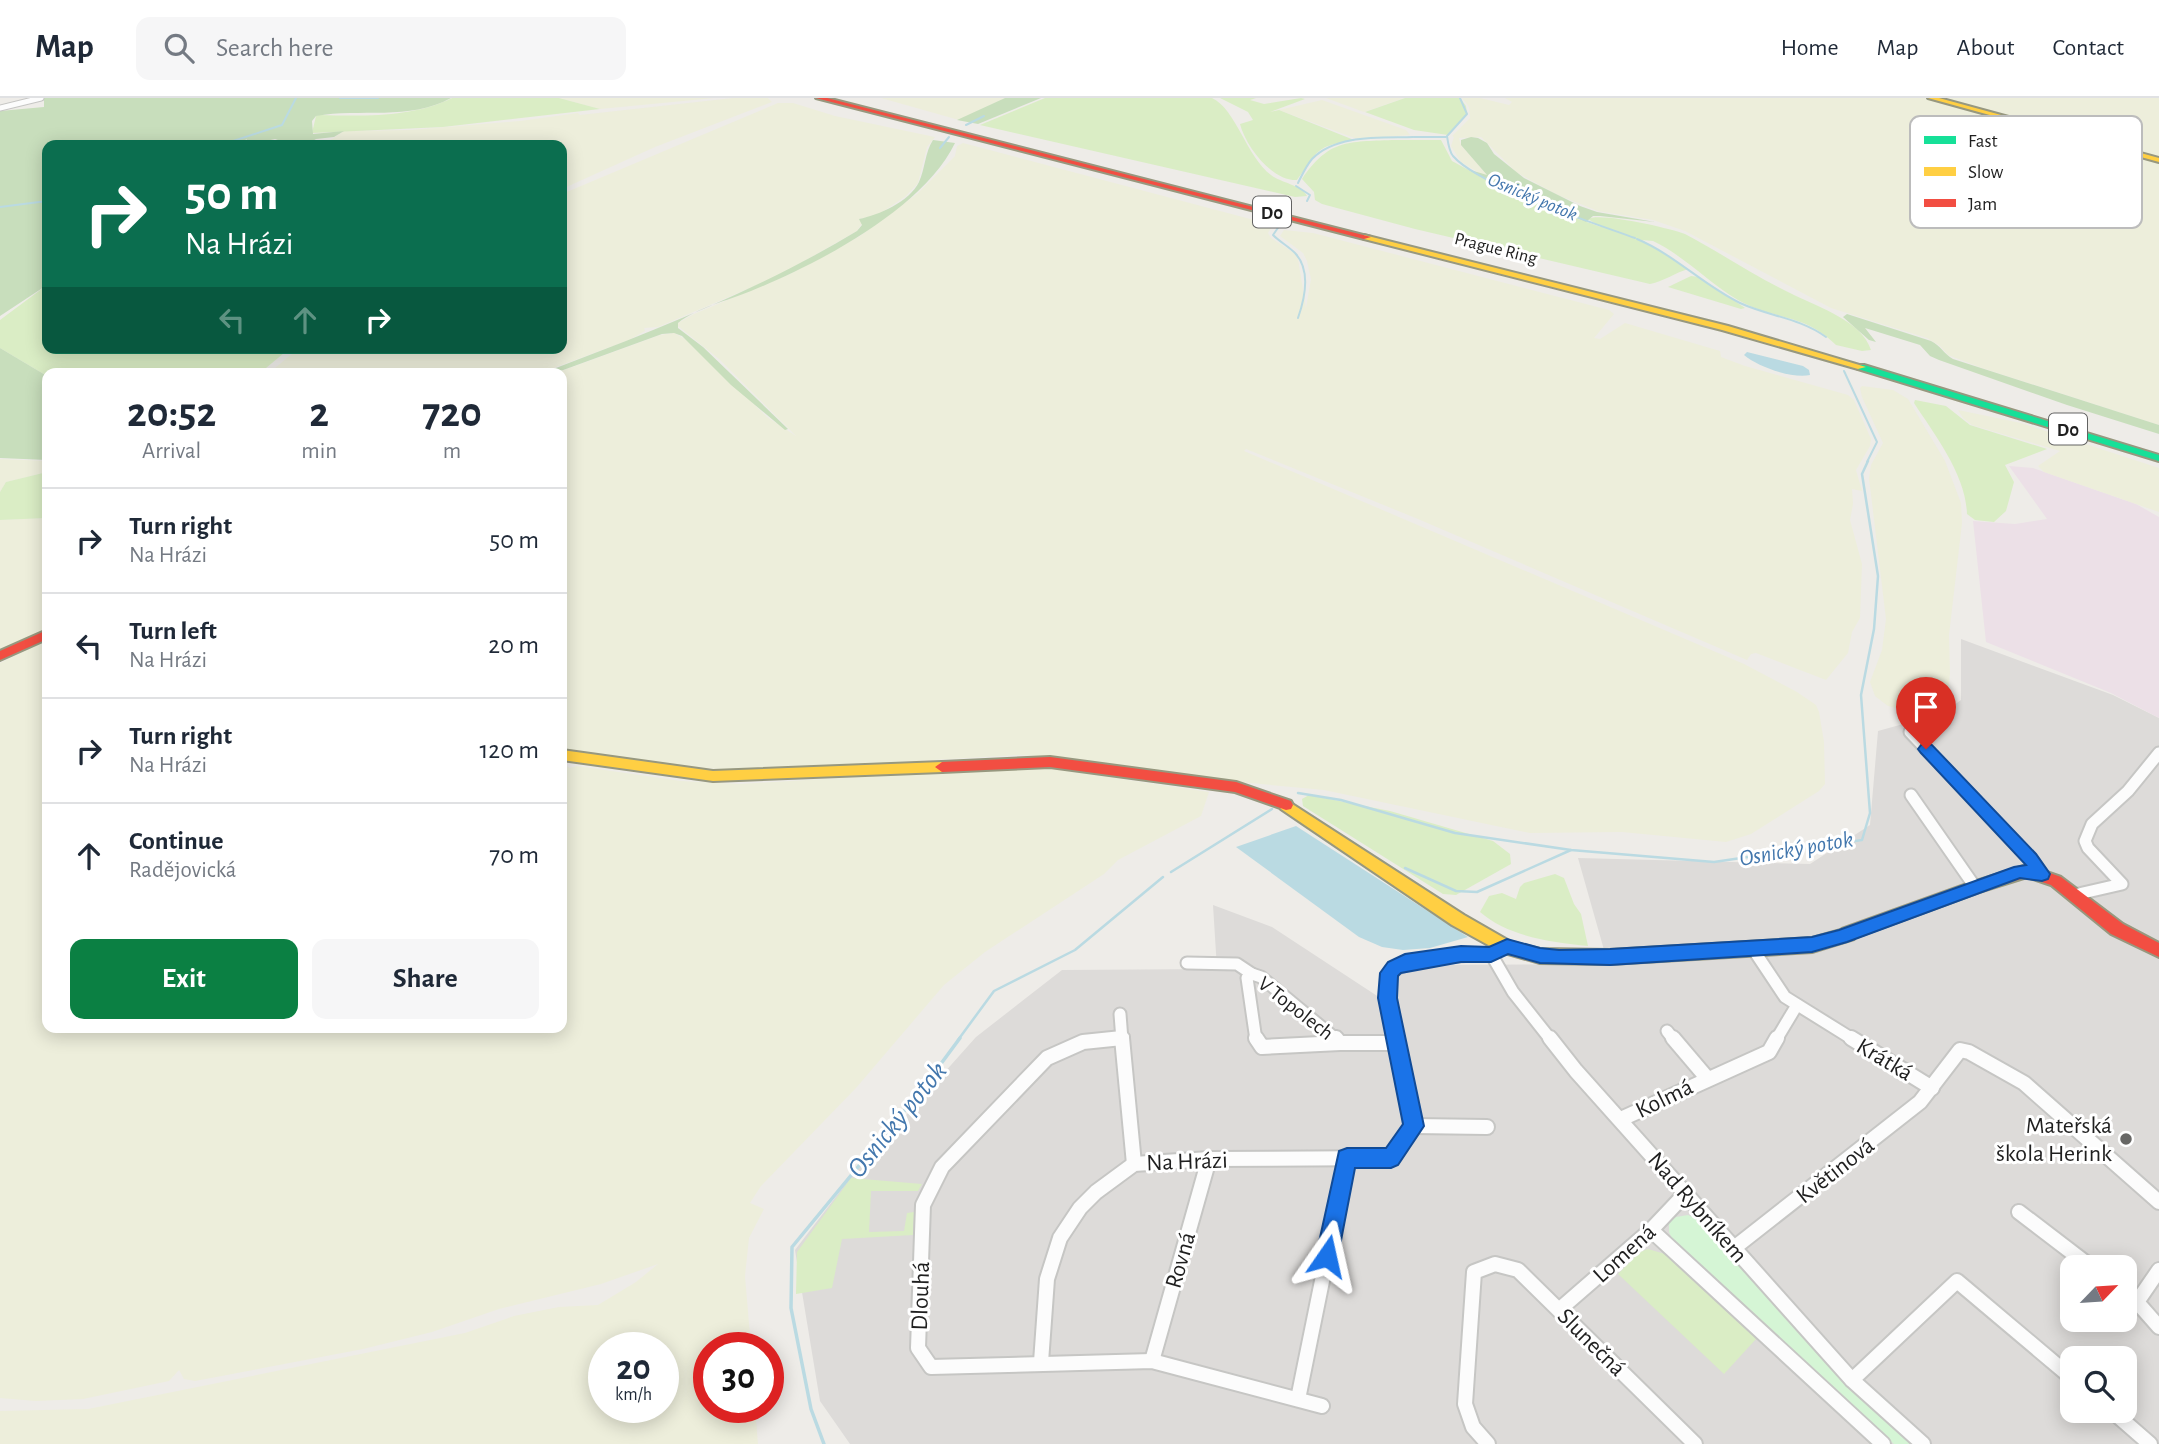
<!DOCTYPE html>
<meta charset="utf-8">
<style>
:root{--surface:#fff;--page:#f6f6f7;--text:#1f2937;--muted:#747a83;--line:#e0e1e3;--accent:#0b8043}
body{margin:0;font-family:"Alegreya Sans",sans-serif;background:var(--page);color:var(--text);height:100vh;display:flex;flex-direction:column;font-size:26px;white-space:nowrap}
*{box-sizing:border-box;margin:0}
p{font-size:23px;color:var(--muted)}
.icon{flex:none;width:38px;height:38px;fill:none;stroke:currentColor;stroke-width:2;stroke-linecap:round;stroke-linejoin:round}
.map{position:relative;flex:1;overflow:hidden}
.side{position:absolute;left:42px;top:270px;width:525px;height:665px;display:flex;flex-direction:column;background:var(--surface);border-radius:14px;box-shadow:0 4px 18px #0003}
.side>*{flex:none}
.banner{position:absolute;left:42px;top:42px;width:525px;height:214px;border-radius:14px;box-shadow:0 4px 18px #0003;background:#0b6e4f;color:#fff;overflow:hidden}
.needle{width:46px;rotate:65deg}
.fabs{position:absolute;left:2060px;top:1157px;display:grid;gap:14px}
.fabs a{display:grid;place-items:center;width:77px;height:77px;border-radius:14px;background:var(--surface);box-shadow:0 4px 18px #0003;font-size:35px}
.speed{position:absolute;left:588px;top:1234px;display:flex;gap:14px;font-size:35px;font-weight:700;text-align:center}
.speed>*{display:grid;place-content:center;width:91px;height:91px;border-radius:50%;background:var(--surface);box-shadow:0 4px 18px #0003;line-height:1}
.speed small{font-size:18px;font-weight:400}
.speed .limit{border:10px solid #d22;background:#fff;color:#111}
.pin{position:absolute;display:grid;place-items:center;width:60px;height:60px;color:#fff;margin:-72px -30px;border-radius:50% 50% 50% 0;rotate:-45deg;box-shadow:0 0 7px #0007}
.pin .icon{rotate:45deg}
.me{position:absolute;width:77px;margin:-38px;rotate:11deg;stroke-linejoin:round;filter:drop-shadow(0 0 5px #0008)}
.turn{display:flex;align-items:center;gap:24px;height:147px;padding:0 28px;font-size:32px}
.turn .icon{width:91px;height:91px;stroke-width:2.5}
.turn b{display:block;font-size:49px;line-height:60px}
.lanes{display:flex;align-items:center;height:66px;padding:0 28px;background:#0003;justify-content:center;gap:35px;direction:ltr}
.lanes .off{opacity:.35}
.eta{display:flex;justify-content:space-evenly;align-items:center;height:119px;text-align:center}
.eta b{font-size:42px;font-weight:600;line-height:49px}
.button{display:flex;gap:14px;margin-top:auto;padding:14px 28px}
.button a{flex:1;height:80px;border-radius:14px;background:var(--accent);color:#fff;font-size:28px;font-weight:600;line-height:80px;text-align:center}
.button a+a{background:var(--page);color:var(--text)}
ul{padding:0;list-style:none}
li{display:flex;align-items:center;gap:21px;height:105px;padding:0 28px;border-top:2px solid var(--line)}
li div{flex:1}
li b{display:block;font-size:26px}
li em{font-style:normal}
header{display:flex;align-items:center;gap:42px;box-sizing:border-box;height:98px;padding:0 35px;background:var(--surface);border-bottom:2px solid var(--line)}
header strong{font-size:33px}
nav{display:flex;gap:38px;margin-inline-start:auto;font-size:24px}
.search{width:490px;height:63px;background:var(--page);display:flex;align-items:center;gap:18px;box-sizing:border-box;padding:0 24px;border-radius:14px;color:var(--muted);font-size:26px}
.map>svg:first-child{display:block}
.residential{fill:#dddbd9;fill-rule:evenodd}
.industrial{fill:#ece0e7}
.farmland{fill:#edeedb;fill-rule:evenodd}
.grass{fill:#daedc5}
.forest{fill:#c8debc}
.park{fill:#d5f5d5}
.water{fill:#badae2}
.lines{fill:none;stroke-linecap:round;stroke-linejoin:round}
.stream-far2{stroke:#badae2;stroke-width:2}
.stream-far1{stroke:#badae2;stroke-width:2.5}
.stream{stroke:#badae2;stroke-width:3.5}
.street-far2-casing{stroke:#c6c6c4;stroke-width:7}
.street-far1-casing{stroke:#c6c6c4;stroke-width:15}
.street-casing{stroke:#c6c6c4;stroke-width:18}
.fast-casing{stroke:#97987f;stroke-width:4}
.slow-casing{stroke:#97987f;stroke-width:4}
.jam-casing{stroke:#97987f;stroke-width:4}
.street-far2{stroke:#fcfcfc;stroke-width:5}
.street-far1{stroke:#fcfcfc;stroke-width:11}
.street{stroke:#fcfcfc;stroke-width:14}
.fast{fill:#16e098;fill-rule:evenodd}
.slow{fill:#ffcf43;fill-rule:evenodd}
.jam{fill:#f24e42;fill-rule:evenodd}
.route{fill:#1a73e8;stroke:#114b97;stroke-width:2}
.poi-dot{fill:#676765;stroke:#fff;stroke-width:2.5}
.labels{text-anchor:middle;stroke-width:6;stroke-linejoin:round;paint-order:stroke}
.far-street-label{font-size:18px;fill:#1f1f1f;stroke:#fff}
.far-water-label{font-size:19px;font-style:italic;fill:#4377ad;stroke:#fff}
.shield{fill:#fff;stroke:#626262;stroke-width:2}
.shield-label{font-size:19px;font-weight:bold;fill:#1f1f1f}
.street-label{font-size:21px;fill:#1f1f1f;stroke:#fff}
.water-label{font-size:23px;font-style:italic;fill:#4377ad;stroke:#fff}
.near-street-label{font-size:24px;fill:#1f1f1f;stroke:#fff}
.near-poi-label{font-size:24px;fill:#1f1f1f;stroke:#fff;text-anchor:end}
.near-water-label{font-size:28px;font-style:italic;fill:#4377ad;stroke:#fff}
.key{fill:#fff;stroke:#bcbcbc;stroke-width:2}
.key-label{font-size:19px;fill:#1f1f1f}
</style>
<header>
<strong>Map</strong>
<div class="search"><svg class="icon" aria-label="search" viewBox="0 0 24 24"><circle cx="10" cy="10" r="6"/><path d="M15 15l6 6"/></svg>Search here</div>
<nav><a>Home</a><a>Map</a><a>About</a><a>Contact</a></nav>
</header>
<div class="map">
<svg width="2159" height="1346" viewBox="0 0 2159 1346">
<rect width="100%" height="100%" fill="#eeece8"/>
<path class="residential" d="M1961 541 2113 597 2159 620V1346H850L820 1303 795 1152 851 1079 976 939 1062 872 1217 871 1213 807 1272 829 1394 909 1392 884 1399 876 1428 867 1608 866 1578 760 1810 766 1870 727 1878 633 1943 615 1961 602ZM2072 1169H2124V1222H2072ZM2072 1260H2124V1312H2072Z"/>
<polygon class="industrial" points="2009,368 2033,370 2136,406 2159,419 2159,620 2111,595 1986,544 1973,423 2015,426 2047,421"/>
<g class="farmland">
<polygon points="559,0 714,0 600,11"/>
<polygon points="733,0 768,0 772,4 655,49 562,91 562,47 323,47 344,33 410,32 520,23 578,15 580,17"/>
<polygon points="881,0 1005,0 959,22"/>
<polygon points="1326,0 1404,0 1364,14"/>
<polygon points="1462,0 1480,0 1509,7 1512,4 1505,0 1926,0 2159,64 2159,327 1982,270 1948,257 1940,248 1927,240 1831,210 1685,133 1653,122 1598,113 1558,97 1516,74 1481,39 1459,40 1461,47 1488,78 1481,76 1461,64 1451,48 1454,39 1452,38 1470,20 1469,9"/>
<polygon points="1942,0 2159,0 2159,59 2125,50"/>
<polygon points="1322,2 1406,32 1410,37 1357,41 1279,12"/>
<polygon points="778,5 793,5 835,18 935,39 927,49 918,85 906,98 878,117 859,121 862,125 857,133 778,178 658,229 644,230 645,233 629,242 540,275 269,275 299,250 562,250 562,96"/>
<polygon points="963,45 1273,127 1268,135 1271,140 1294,155 1298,161 1306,210 1311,181 1307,163 1303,155 1280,138 1284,132 1313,135 1609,212 1614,216 1594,240 1600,241 1625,225 1720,253 1721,259 1745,268 1848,297 1854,302 1871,341 1870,348 1856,372 1862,393 1852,391 1853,406 1850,422 1862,466 1860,520 1852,534 1848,555 1826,582 1756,555 1751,556 1747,562 1418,421 1246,351 1244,353 1744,566 1797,594 1816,607 1819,614 1824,644 1825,686 1819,693 1751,736 1726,744 1622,734 1530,735 1324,692 1239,684 1071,660 1020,657 745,673 678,668 562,650 562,275 556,275 660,237 674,235 689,243 767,319 796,338 719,261 678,228 678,225 694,216 790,176 860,138 917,96 955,58 957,48"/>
<polygon points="1862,288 1893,292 1908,301 1945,363 1961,405 1962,425 1949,537 1950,575 1947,604 1944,614 1930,619 1888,608 1875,598 1870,584 1882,552 1886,521 1869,380 1871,367 1883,345 1862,299 1860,290"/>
<polygon points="1958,312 2021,325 2159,370 2159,414 2044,374 2038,368 2060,353 1972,327 1963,320"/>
<polygon points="0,361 47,363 47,374 6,384 0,394"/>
<polygon points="47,420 47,531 0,554 0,422"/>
<path d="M47 542V929H562V665L570 670 577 668 681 683 740 686 1000 670 1053 671 1209 694 1201 718 1118 762 1104 776 985 854 944 887 856 990 761 1088 750 1105 764 1111 749 1140 745 1178 751 1249 709 1250V1309H755L758 1346H0V1313L88 1311 465 1235 514 1218 559 1209 598 1207 636 1184 658 1166 601 1186 499 1211 432 1234 363 1251 195 1283 184 1281 179 1272 169 1283 83 1301 36 1303 0 1300V565ZM604 1250H663V1309H604Z"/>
</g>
<g class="grass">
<path d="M452 0H559L600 11 443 29 312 35 316 18 319 17C362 18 412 20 452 0Z"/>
<path d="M1045 0H1212C1236 11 1246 58 1271 77 1281 85 1302 87 1307 98L1295 99 980 27Z"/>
<path d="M1220 0H1256L1250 2 1264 6 1301 0 1305 1 1270 14 1279 12 1354 42C1313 49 1320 52 1297 82 1272 83 1246 49 1240 26L1253 22 1248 14Z"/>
<polygon points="1405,0 1460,0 1466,8 1467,16 1448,37 1414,32 1365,14"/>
<path d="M1392 42H1441L1452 63 1483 80 1561 115 1601 129 1588 121C1600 114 1669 130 1685 136 1721 155 1756 179 1794 197 1818 209 1862 223 1871 252L1862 253 1836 247C1803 214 1775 223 1738 202 1709 185 1683 157 1653 143L1642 142 1688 171C1675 175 1664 183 1650 186L1415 131 1322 106 1315 102 1314 94 1302 81C1329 41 1348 44 1392 42Z"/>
<polygon points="1691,178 1699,179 1745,210 1741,211 1668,189"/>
<polygon points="47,187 47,250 290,250 260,275 47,275 47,278 0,250 0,222"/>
<path d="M1915 302 1946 308 1970 327 2047 351 2005 367 2014 384 2006 413 1994 424 1975 422 1967 416C1966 377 1935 337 1914 305Z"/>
<polygon points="47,374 47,420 0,422 0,394 6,384"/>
<polygon points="1309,697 1390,713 1493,743 1510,756 1511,766 1456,797 1443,796 1303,708 1302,701"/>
<path d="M1555 776 1564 780 1574 806 1581 816 1588 848C1551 844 1509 839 1480 814L1489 798 1502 795 1516 801 1520 789 1524 785Z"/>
<polygon points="851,1080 922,1086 918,1093 871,1093 869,1134 904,1133 907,1115 914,1114 913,1137 842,1141 832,1190 796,1196 797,1154"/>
<polygon points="1648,1151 1665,1156 1757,1240 1724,1276 1618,1176 1640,1154"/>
</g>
<g class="forest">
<path d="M44 0H451C409 23 360 10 316 18L312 23 313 36 344 33 334 39 316 41 306 47H271L281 43 275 41 248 47 245 45 247 41 235 47H47V187L0 218V13L44 9Z"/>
<polygon points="1005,0 1041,0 978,26 957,22"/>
<polygon points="1471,39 1478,40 1487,45 1494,56 1524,80 1580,108 1597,114 1655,124 1600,118 1593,118 1586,124 1483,80 1467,71 1487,77 1461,47 1461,42"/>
<path d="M933 42 955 45C923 111 818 166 751 193 727 203 698 209 678 225V230L703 249 788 331 785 332 731 287 682 238 674 235 662 236 555 275H543C650 234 758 193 857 133L862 127 859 121C879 117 909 104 919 84 925 71 925 54 933 42Z"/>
<path d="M1847 216 1931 243C1941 248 1944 256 1953 261L2159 327V336L2067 307 1939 262 1930 258 1920 247 1865 230 1876 244 1869 242 1843 219Z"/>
<polygon points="0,250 47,278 47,362 0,360"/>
</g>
<polygon class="park" points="1688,1117 1705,1125 1848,1287 1912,1346 1894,1346 1674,1145 1669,1134 1669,1124 1676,1119"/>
<g class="water">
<path d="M1747 254 1803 268 1809 272 1810 277C1793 281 1758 269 1744 257Z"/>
<polygon points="1296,728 1468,839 1430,850 1403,852 1382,849 1359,839 1236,749"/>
</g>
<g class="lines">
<g class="stream-far2">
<polyline points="340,0 378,0"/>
<polyline points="966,27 984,18"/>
<polyline points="1448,37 1467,16 1460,0"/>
<path d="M1447 38C1448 45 1449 53 1453 58 1479 88 1594 125 1635 140"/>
<polyline points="1414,39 1446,39"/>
<polyline points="221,47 282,27 296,0"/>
<polyline points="940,50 949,39"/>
<path d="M1298 85C1302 77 1306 68 1312 61 1336 36 1381 40 1413 39"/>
<polyline points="1296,88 1310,97 1307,103"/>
<polyline points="0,109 47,103"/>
<path d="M1282 124 1273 137C1280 144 1288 148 1295 155 1311 172 1305 200 1298 220"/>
<path d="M1637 141C1675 157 1703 187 1740 205 1768 218 1800 220 1826 239"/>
<polyline points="1844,273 1877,344 1867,364"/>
</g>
<g class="stream-far1">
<polyline points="1298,695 1341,702 1455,735 1571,752 1714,764 1862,742 1870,715 1861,597 1874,531 1878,478 1862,376 1868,363"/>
<polyline points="1405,770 1456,793 1477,794 1571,752"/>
<polyline points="1171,774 1272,711"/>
<polyline points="958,942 994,893 1075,852 1163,779"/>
</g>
<polyline class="stream" points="824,1346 811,1311 791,1210 792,1149 923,990 960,940"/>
<g class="street-far2-casing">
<polyline id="street-far2" points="0,10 41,0"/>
</g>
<g class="street-far1-casing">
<g id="street-far1">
<polyline points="1910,634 2030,760 2042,776"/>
<polyline points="1911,697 1975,789"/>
<polyline points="2074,797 2122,786 2088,750 2085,743 2092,726 2128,693 2159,655"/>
<polyline points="1753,851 1785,899 1854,942"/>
<polyline points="1491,856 1513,894 1551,942"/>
<polyline points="1187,865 1237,866 1252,876"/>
<polyline points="1120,916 1122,942"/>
<polyline points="1667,933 1674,942"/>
<polyline points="1094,942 1122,940"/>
<polyline points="1256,942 1247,880 1252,876 1261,879 1337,942"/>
<path d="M1397 942 1388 899 1389 875C1425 851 1469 865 1507 849"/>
<polyline points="1776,942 1797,907"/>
</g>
</g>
<g class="street-casing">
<g id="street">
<polyline points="1122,940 1134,1066"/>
<polyline points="1122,940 1083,944 1047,960 942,1069 923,1107 918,1250 931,1269 1152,1263 1322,1308"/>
<polyline points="1256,940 1262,949 1340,945"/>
<polyline points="1336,940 1340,945"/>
<polyline points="1550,940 1576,973 1852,1282 1923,1346"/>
<polyline points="1673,940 1707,980"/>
<polyline points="1851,940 1932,990"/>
<polyline points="1340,945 1397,945"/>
<polyline points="1621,1021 1769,954 1777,940"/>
<polyline points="1414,1028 1487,1029"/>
<polyline points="2019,1114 2091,1169"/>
<polyline points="1651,1132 1883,1346"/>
<polyline points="1734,1150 1920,1004 1960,952 1969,954 2024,985 2159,1104"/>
<polyline points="2159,1172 2137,1204 2159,1229"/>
<polyline points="2124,1195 2137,1204"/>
<polyline points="1560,1211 1651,1132 1686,1095"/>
<polyline points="1152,1263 1209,1061"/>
<polyline points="1041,1264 1047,1181 1060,1140 1080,1110 1096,1094 1134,1066 1209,1061 1391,1060 1414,1028 1396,940"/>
<polyline points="1852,1282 1957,1183 2072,1280"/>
<polyline points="1298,1301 1347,1060"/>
<polyline points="2111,1312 2150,1346"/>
<polyline points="1488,1346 1473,1329 1465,1306 1474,1174 1495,1166 1518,1172 1695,1346"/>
</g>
</g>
<g class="fast-casing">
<polygon id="fast" points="1858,267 1864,267 2159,357 2159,363 1858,271"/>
</g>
<g class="slow-casing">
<g id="slow">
<polygon points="1928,0 1939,0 2159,60 2159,64"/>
<polygon points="1364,137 1728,228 1866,269 1858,271 1722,232 1364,141"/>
<polygon points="562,652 713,673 942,664 949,669 942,674 713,683 562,662"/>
<polygon points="1286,702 1464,817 1511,844 1540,851 1610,852 1812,840 1848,830 1854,831 1856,836 1854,841 1812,854 1610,866 1540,865 1501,854 1452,827 1281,711 1279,707 1281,703"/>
</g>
</g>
<g class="jam-casing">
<g id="jam">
<polygon points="816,0 827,0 1371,139 1364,141"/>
<polygon points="47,532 47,541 0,562 0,553"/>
<polygon points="1050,659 1236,684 1291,703 1293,707 1291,711 1286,712 1235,694 1050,669 942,674 935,669 942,664"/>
<polygon points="2027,767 2061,779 2123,826 2159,845 2159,859 2111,836 2051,787 2027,779 1979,794 1848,842 1842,841 1840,836 1842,831 1970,785"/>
</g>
</g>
<use href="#street-far2" class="street-far2"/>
<use href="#street-far1" class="street-far1"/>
<use href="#street" class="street"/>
<use href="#fast" class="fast"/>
<use href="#slow" class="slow"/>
<use href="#jam" class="jam"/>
</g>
<polygon class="route" points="1926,645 1932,647 2036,756 2050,776 2048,781 2042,783 2020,780 1847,844 1812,854 1610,867 1540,865 1508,856 1491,864 1461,864 1401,875 1398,878 1397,900 1424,1028 1398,1067 1391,1070 1355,1070 1338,1158 1335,1166 1327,1169 1319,1166 1316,1158 1339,1053 1347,1050 1386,1050 1403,1026 1378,900 1380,875 1388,864 1405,856 1461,848 1489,849 1507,841 1540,850 1559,852 1610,851 1812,839 1839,832 2014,769 2026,767 1921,655 1918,651 1921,647"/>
<circle class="poi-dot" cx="2126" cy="1041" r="7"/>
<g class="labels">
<g class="far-street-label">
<text transform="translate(1496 150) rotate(14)" y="6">Prague Ring</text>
</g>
<g class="far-water-label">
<text transform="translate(1533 98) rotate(23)" y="7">Osnický potok</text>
</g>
<g class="shield">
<rect x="1253" y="98.5" width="38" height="31" rx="5"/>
<rect x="2049" y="315.5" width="38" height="31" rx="5"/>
</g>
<g class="shield-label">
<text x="1272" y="121">D0</text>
<text x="2068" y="338">D0</text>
</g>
<g class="street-label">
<text transform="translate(1296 910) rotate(38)" y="7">V Topolech</text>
</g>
<g class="water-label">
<text transform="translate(1796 750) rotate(-10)" y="8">Osnický potok</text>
</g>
<g class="near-street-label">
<text transform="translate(1885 961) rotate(31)" y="8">Krátká</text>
<text transform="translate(1664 1000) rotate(-26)" y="8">Kolmá</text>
<text transform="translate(1187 1063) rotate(-2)" y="8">Na Hrázi</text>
<text transform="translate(1835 1072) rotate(-38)" y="8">Květinová</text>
<text transform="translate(1698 1109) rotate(49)" y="8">Nad Rybníkem</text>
<text transform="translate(1624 1155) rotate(-42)" y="8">Lomená</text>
<text transform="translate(1180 1162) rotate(-74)" y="8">Rovná</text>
<text transform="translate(920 1198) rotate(-88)" y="8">Dlouhá</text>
<text transform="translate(1592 1244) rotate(45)" y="8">Slunečná</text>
</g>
<g class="near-poi-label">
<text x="2112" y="1035">Mateřská<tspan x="2112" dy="28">škola Herink</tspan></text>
</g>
<g class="near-water-label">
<text transform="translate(896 1021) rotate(-51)" y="10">Osnický potok</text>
</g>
</g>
<rect x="1910" y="18" width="232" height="112" rx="10" class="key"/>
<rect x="1924" y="38" width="32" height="8" fill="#16e098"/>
<rect x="1924" y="69" width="32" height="9" fill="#ffcf43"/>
<rect x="1924" y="101" width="32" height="8" fill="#f24e42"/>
<g class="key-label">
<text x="1968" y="49">Fast</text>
<text x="1968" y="80">Slow</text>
<text x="1968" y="112">Jam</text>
</g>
</svg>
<div class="fabs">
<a><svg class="needle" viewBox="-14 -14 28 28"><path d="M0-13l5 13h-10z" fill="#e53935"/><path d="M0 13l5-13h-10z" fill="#747a83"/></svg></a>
<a><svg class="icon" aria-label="search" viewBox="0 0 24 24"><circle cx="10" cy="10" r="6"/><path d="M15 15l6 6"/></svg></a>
</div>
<div class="speed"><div>20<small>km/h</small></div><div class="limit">30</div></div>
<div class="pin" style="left:1926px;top:651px;background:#d93025"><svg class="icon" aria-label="arrive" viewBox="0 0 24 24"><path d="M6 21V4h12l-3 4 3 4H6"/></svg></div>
<svg class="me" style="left:1327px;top:1158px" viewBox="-20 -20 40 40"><path d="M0-17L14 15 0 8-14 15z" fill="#1a73e8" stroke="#fff" stroke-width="4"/></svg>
<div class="banner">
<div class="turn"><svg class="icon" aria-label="right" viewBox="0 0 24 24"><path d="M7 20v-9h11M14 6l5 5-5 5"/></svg><div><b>50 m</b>Na Hrázi</div></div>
<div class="lanes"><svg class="icon off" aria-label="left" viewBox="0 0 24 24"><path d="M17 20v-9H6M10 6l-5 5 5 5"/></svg><svg class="icon off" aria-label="ahead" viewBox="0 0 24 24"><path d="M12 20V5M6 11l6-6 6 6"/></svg><svg class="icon" aria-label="right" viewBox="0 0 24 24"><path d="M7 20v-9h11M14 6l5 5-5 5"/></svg></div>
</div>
<section class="side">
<div class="eta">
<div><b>20:52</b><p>Arrival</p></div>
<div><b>2</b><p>min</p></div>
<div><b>720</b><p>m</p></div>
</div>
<ul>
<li><svg class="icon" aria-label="right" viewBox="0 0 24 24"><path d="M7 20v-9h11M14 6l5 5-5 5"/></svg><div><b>Turn right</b><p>Na Hrázi</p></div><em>50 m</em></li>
<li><svg class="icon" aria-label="left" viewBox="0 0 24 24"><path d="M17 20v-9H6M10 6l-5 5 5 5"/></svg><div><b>Turn left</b><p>Na Hrázi</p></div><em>20 m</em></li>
<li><svg class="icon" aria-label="right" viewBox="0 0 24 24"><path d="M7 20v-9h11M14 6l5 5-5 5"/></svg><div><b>Turn right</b><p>Na Hrázi</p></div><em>120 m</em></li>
<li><svg class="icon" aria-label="ahead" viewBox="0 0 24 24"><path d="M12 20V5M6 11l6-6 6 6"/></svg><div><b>Continue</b><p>Radějovická</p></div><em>70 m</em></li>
</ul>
<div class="button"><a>Exit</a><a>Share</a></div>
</section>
</div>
